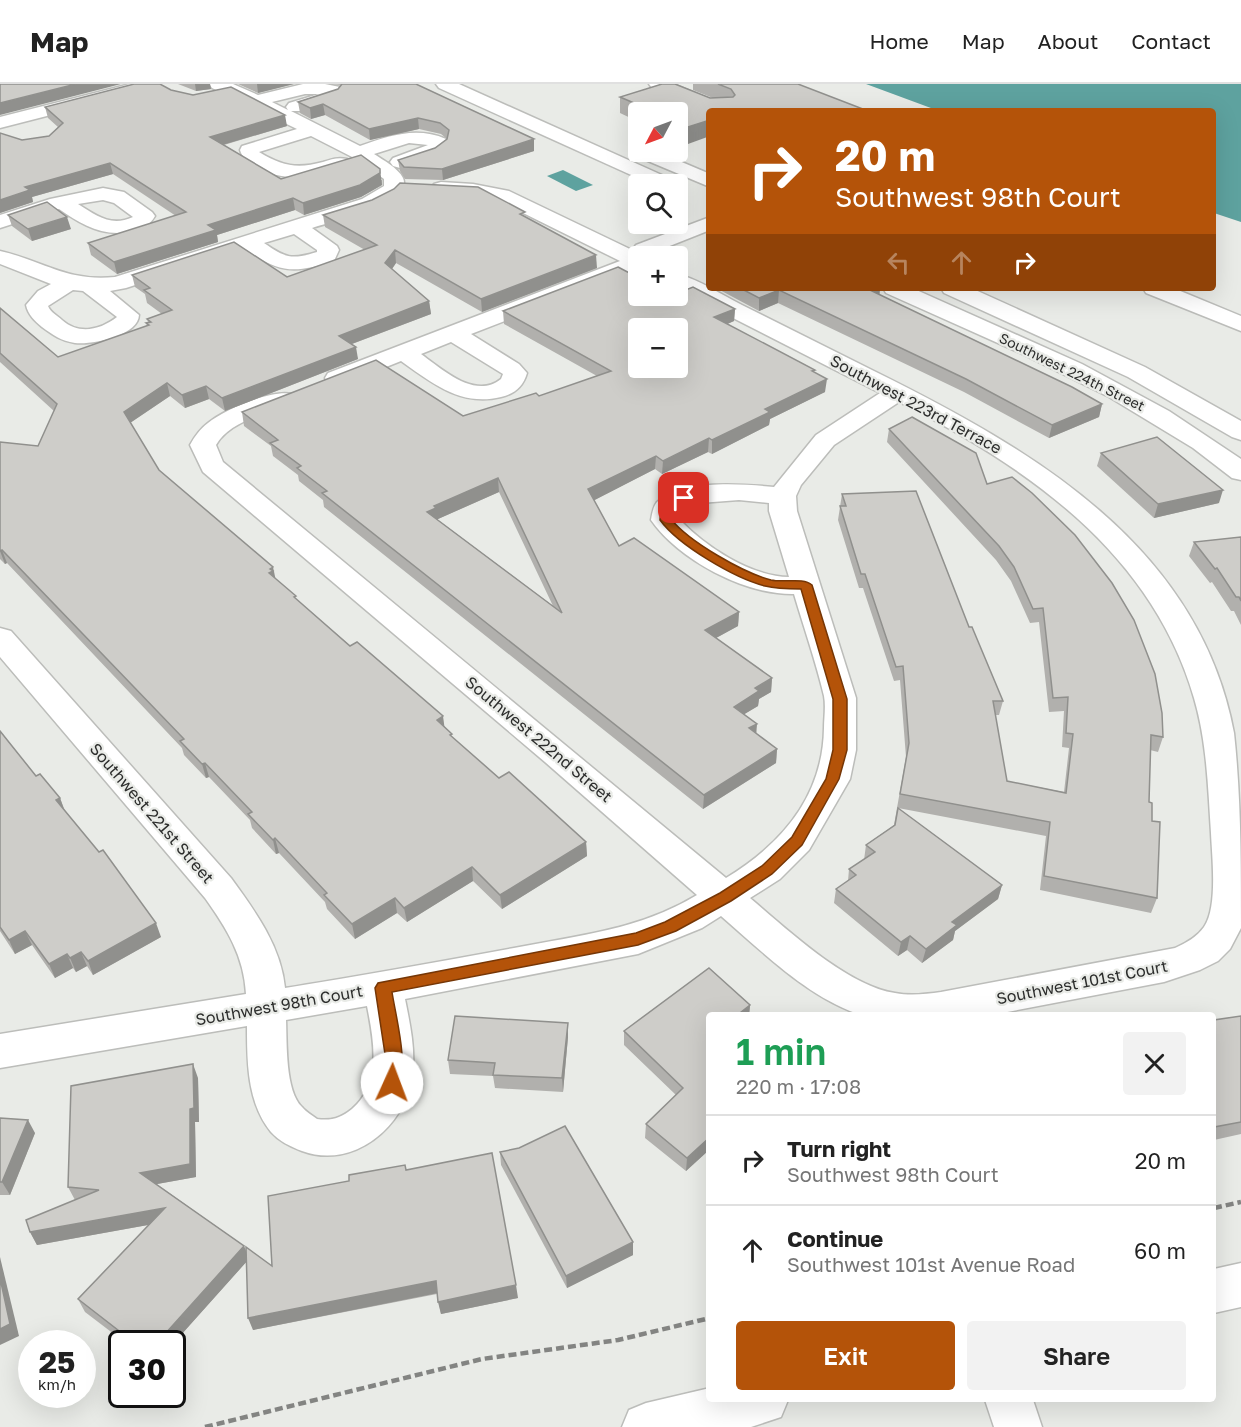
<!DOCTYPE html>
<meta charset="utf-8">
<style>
:root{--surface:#fff;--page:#f2f2f2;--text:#222;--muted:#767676;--line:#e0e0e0;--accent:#b45309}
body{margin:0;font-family:"Golos Text",sans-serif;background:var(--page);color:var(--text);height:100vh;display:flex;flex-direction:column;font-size:22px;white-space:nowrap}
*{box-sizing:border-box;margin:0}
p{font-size:20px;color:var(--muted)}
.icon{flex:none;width:33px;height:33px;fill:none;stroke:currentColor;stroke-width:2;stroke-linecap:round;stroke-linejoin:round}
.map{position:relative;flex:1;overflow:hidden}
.sheet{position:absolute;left:706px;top:928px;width:510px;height:390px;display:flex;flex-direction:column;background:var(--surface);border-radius:6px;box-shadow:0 6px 24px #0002}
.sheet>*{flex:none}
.hud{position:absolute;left:706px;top:24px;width:510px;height:183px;border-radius:6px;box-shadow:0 6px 24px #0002;background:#b45309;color:#fff;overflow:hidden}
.needle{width:39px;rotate:229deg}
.buttons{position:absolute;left:628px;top:18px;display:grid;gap:12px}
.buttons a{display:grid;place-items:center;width:60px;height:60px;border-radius:6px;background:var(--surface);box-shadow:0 6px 24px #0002;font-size:30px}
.speed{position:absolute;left:18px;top:1246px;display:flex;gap:12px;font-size:30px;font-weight:700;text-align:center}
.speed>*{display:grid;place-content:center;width:78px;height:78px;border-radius:50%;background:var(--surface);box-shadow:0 6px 24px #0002;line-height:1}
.speed small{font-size:15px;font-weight:400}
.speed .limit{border:3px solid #111;border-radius:9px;background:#fff;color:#111}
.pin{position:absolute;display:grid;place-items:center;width:51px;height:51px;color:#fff;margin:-26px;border-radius:12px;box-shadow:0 3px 9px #0006}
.me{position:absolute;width:66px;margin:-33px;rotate:2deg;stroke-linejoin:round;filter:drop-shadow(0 0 4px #0008)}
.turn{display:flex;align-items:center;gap:21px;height:126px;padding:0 30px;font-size:27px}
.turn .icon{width:78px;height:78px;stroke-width:2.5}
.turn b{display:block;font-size:42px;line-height:51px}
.lanes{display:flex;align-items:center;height:57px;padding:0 30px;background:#0003;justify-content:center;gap:30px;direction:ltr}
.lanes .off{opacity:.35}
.round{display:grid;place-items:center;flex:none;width:63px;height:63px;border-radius:6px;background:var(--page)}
.headline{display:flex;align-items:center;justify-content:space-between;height:102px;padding:0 30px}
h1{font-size:36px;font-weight:600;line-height:45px;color:#1e9e55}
.action{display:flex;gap:12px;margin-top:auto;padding:12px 30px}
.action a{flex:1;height:69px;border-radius:6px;background:var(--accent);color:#fff;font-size:24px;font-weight:600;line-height:69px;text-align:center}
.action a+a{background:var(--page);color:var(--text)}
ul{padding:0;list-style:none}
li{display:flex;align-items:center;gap:18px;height:90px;padding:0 30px;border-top:2px solid var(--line)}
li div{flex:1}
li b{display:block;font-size:22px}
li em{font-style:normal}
header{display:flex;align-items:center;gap:36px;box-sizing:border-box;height:84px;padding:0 30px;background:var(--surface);border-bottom:2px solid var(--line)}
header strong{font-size:28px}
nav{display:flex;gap:33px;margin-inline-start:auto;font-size:21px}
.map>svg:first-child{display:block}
.water{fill:#5ea29f}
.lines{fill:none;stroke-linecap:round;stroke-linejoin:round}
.minor-casing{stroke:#bcbdba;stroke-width:3}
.path{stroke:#838482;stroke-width:4.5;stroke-dasharray:8 4;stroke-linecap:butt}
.minor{fill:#fff;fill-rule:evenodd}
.wall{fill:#b1b0ad;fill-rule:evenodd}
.shaded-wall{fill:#90908d}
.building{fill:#cecdc9;stroke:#90908d;stroke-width:1.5;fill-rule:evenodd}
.route{fill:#b45309;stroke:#753606;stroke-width:1.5}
.labels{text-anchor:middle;stroke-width:4.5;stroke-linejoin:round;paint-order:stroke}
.far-street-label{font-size:14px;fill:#2c2d2c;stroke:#e9ebe7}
.street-label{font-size:16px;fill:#2c2d2c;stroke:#e9ebe7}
</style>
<header>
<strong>Map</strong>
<nav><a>Home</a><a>Map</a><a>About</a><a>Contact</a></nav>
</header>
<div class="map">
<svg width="1241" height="1343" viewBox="0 0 1241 1343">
<rect width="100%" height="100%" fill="#e9ebe7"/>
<g class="water">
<polygon points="866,0 1241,0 1241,138 1214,129 1214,27 939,27"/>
<polygon points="563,86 593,101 576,107 547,92"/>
</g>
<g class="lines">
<g class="minor-casing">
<g id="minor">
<polygon points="130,0 159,0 156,4 0,44 0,33"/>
<path d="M209 0H233L258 11 303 0H325L340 3 343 7 337 16 301 27H291L360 62C389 52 416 42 446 55L448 63 446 67 400 84 393 82 390 78 393 74 428 61 409 59 374 70C383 76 398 84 403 94 414 119 330 138 312 144L337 162 339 166 334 177C293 190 280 189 245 165L126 204 110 207 139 231C138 252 92 261 75 259 61 257 53 251 42 243 35 237 28 231 26 221L38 207 51 200 0 180V167C44 177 67 198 115 193L362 115 384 102V95L358 76 311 52 259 68C282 82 297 85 323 78 332 75 338 73 347 75L350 79 347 83C315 92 286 101 256 82 248 78 242 74 240 66L242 62 297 45 212 4ZM305 10H319L289 19 286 23 288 26 272 18ZM294 150 317 166V168C291 176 286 174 264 159ZM73 206 83 207 117 233C100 246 79 251 62 236 57 231 51 229 48 222Z"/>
<polygon points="436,0 459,0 673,96 676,100 651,100 439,4"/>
<polygon points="649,0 673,0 729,23 732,27 710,28 652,4"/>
<polygon points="639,63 639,68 658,68 710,90 710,103 636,72 634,68"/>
<path d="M441 98 473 100 509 107 632 166 636 161 710 133V146L652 169 650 172H639V185L471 250 519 280 527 289C523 303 514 310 501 313 461 323 432 299 401 277L346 299 337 301 328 299 325 294 328 289 620 177 497 116 434 108 431 104 434 100ZM451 258 503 290 501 295C475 316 442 285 421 270Z"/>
<path d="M103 104 124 108 152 128 155 132C150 141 143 145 133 147 104 154 82 141 59 125L0 144V131L50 115ZM103 116 114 119 133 133C111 143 97 132 78 120Z"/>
<path d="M678 190C700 196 722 211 742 221 786 243 830 265 874 287 1031 365 1199 461 1234 649 1241 713 1241 780 1241 844L1230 865 1218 877 1200 886 1164 898 986 932H864C809 915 764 869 721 832L702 844 638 870 405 915C410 940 416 967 412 993 405 1043 353 1086 302 1067 291 1063 279 1057 271 1048 247 1019 247 977 247 942L0 984V950L246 910C244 872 227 845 205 814L0 573V544L11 547 231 794C255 827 281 862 285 904 361 892 438 878 514 864 580 851 639 846 697 811L545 678 203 388 190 361C195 352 200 345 208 339 224 326 272 305 292 310L295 315 292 320C268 329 229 337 216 361L223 378 726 794C782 760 823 712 824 644 824 634 826 622 824 612 816 578 804 544 794 510 745 511 679 476 651 436 652 430 653 423 657 418 682 395 743 400 774 403L816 351 880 309 678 206ZM899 318C1028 383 1152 469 1194 614 1207 658 1208 704 1211 749 1212 773 1218 823 1204 843 1197 853 1186 859 1175 864L941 908C926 910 911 912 895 909 847 902 787 845 750 814L780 795 809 766 850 695 856 666V614L797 427 796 412 801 401 834 361ZM739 416 769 419V427L789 493C749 492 705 462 679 435L680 428 700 419ZM367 922C374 957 382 999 352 1025 341 1034 331 1037 317 1035 312 1031 306 1028 302 1023 285 1007 287 959 286 936Z"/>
<polygon points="883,204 912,204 1082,280 1169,327 1241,375 1241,396 1232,394 1193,364 1109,313 1020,269 886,209"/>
<polygon points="941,204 971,204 1145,283 1241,337 1241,356 1232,353 1128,293 944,209"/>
<polygon points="1143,204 1173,204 1241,232 1241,247 1146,209"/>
<polygon points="1241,1179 1241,1223 1214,1229 1214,1185"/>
<polygon points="710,1304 710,1316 788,1316 781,1333 751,1343 622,1343 629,1326 646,1319"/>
<polygon points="985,1316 1033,1316 1042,1343 994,1343"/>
</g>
</g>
<g class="path">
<polyline points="1214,1124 1241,1118"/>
<polyline points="205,1343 482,1275 618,1256 710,1234"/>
</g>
<use href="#minor" class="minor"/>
</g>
<g class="wall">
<polygon points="178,0 210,0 211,5 196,7"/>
<polygon points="238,0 294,0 258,9"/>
<polygon points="331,0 416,0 534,55 534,67 443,96 405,95 400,87 398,76 435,64 447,55 441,50 419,45 370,56 325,31 311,35 300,29 298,18 338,5 341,1"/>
<polygon points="693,0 798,0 710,27 688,60 678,55 678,28 639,28 639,38 620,29 620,13 713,14 693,6"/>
<polygon points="171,6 287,42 224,61 281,95 382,96 382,101 361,113 304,131 295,126 217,151 218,158 117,190 91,171 88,159 176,132 113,90 32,113 33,118 0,129 22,56 49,52 58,43 48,34 45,23"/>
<polygon points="8,131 71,145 32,157 12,142"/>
<polygon points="323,131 525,133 597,184 482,228 396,179 392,185 429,217 431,230 352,260 358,275 225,327 209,315 185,324 170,312 130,339 159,386 296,515 445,643 453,654 499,694 586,758 587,772 502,825 473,797 407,838 397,829 355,855 327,825 325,818 279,769 276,770 252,744 250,736 209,693 206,694 184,671 182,664 7,479 5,480 0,475 0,358 38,362 54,327 0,278 0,224 58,273 147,242 146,239 148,238 147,235 162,230 147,219 145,210 135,203 132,191 287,193 365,166 325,143"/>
<polygon points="718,204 880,204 879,211 1102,320 1099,333 1049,354 964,308 778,219 759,227 718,205"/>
<path d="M639 212 735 225 734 237 727 240 815 289 825 308 770 335 769 341 712 370 708 368 662 390 655 385 594 416 619 462 739 528 738 542 716 554 772 594 771 608 759 615 758 622 744 630 756 649 777 665 776 679 703 725 324 423 323 416 299 397 298 391 273 372 271 362 244 342 242 328 463 332 539 312 597 292 504 240 503 227ZM499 408 553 522 438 436V435Z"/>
<polygon points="889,345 987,400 1163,653 1158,668 1150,666 1149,718 1152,737 1157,814 1151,829 1040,806 1046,752 898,724 1002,801 998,815 955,847 953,856 922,879 907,866 898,872 834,819 836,805 848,797 849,785 864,776 866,761 894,741 906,673 900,596 894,597 863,504 859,504 838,436 842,410 969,543 1003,617 999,631 995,631 1007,697 1064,708 1069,664 1062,663 1064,627 1049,628 1039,538 1030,539 1011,497 996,476 887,358"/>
<polygon points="1101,369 1219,419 1154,434 1097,382"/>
<polygon points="1241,453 1241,541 1234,527 1231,527 1212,498 1210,499 1189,472 1194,458"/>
<polygon points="0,647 36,692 60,714 65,727 161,853 93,891 87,882 76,888 73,884 55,894 32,861 15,870 0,847"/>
<polygon points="750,921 749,932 710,932 710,1067 709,1066 686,1087 645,1054 646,1040 676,1011 624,961 624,947"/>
<polygon points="1241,932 1241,1050 1214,1056 1214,936"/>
<polygon points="568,939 568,953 563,1008 495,1004 493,992 450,990 448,976"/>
<polygon points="198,994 199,1038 195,1038 196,1093 157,1100 244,1162 246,1167 272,1182 349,1097 406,1086 518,1214 441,1230 437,1210 253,1246 246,1178 172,1261 172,1260 127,1260 85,1228 78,1215 148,1141 37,1161 30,1148 75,1116 68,1103"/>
<polygon points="0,1034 35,1049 10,1111 0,1111"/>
<polygon points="500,1068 633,1171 567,1204 501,1081"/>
</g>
<g class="shaded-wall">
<polygon points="76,0 121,0 0,31 0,19"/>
<polygon points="195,0 210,0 211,5 196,7"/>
<polygon points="257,0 294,0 258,9"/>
<polygon points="323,20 325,31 311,35 310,24"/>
<polygon points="285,31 287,42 212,64 210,53"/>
<polygon points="418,34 419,45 370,56 369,45"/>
<polygon points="710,36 710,52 688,60 688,43"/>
<polygon points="534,55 534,67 443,96 442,85"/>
<polygon points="110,79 113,90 32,113 33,118 0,129 0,116 25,103"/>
<polygon points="380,85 382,101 361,113 304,131 303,119"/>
<polygon points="293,114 295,126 217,151 218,158 117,190 114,178 208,141"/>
<polygon points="67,133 71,145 32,157 28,145"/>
<polygon points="395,166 396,179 387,192 385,179"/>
<polygon points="596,171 597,184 482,228 481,215"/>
<polygon points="879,204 880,204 879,216 872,207"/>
<polygon points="779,206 778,219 759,227 759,214"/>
<polygon points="429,217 431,230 341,264 339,252"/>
<polygon points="735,225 734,237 714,246 714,233"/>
<polygon points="356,263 358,275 225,327 222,314"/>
<polygon points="827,295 825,308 770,335 769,341 712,370 712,356 765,325"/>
<polygon points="167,299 170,312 127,341 124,328"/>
<polygon points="206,302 209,315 185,324 182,311"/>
<polygon points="1102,320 1099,333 1049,354 1052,341"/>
<polygon points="709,354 708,368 662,390 663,377"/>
<polygon points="656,372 655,385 589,419 588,405"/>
<polygon points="498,394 499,408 438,435 438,438 427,428 434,422"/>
<polygon points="1223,406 1219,419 1154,434 1158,420"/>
<polygon points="2,466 7,479 5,480 0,467"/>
<polygon points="273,483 276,497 269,489 270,485"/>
<polygon points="739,528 738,542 705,560 705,546"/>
<polygon points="772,594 771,608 759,615 758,622 733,637 734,623 755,604"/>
<polygon points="443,632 445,647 437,636"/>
<polygon points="757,640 756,654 749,644"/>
<polygon points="777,665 776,679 703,725 704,711"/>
<polygon points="205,679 209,693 206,694 202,680"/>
<polygon points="60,714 65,728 56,716"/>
<polygon points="275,754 279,769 276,770 273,756"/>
<polygon points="586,758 587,772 502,825 500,811"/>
<polygon points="472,783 473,797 407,838 404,824"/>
<polygon points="1002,801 998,815 955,847 953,856 922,879 926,865 952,838"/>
<polygon points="395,814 397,829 355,855 352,840"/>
<polygon points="156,839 161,853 93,891 88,877"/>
<polygon points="25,847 32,861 15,870 9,856"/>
<polygon points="910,852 907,866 898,872 901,858"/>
<polygon points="81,868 87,882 76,888 70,874"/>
<polygon points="67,870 73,884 55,894 49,880"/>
<polygon points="750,921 749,932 736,932"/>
<polygon points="568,939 568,953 563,1008 562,994"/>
<polygon points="193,980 198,994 199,1038 195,1038 196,1093 146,1102 140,1089 190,1025"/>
<polygon points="28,1036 35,1049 10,1111 2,1098"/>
<polygon points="710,1053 709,1066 686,1087 687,1074"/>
<polygon points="165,1124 170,1137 37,1161 30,1148"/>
<polygon points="633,1158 633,1171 567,1204 566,1192"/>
<polygon points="244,1162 249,1175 172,1261 172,1260 156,1260"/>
<polygon points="0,1173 19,1252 0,1261"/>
<polygon points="436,1197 438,1209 253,1246 248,1234"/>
<polygon points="516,1201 518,1214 441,1230 438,1218"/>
</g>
<g class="building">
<polygon points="0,0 76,0 0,19"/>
<polygon points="134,0 160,0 171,6 193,11 231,3 285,31 210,53 281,95 361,71 380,85 380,89 360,101 303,119 293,114 208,141 216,146 114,178 88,159 186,128 110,79 25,103 30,106 0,116 0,49 22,56 49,52 63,39 45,23"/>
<polygon points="342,0 416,0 534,55 442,85 404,83 398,76 435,64 447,55 449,46 440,39 418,34 369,45 323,20 310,24 298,18 338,5"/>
<polygon points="662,0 675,0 710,14 733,13 735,11 731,5 718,0 798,0 868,27 710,27 710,36 688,43 678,39 678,28 655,28 620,13"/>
<polygon points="400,99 478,103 525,128 520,130 596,171 481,215 395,166 385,179 429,217 339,252 356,263 222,314 206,302 182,311 167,299 124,328 159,386 273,483 270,485 273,487 269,489 296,512 294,513 350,562 357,558 443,632 437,636 452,650 450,651 499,694 509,688 586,758 500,811 472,783 404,824 395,814 352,840 324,811 327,809 275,754 273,756 248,730 252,728 205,679 202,680 180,657 184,655 2,466 0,467 0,358 38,362 57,320 0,269 0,224 58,273 149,241 146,239 151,238 147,235 172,226 144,206 150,204 132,191 234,158 287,193 377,161 323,131 372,116 394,105"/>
<polygon points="47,118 67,133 28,145 8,131"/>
<path d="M618 183 639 194V212H678V209L693 203 735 225 714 233 815 286 812 287 827 295 765 325 770 328 712 356 709 354 663 377 656 372 588 405 619 462 634 454 739 528 705 546 772 594 755 604 759 607 734 623 757 640 749 644 777 665 704 711 322 409 327 407 297 384 301 382 270 359 278 356 242 328 376 276 463 332 536 309 539 312 611 287 503 227ZM639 244H678V284H639ZM498 394 562 529 427 428 436 424 434 422Z"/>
<polygon points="740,204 879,204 872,207 1072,303 1102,320 1052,341 966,295 779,206 759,214"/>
<polygon points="912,333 976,369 987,400 1012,393 1032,409 1075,451 1112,499 1134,536 1155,590 1162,629 1163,653 1151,651 1149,718 1152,719 1152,737 1160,738 1157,814 1044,792 1050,738 900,710 909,659 903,582 896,583 865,490 861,490 840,422 846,422 842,410 916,407 969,543 972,543 1003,617 993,617 1007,697 1066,709 1073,650 1066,649 1068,613 1053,614 1043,524 1033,525 1014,483 999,462 889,345"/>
<polygon points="1157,353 1223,406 1158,420 1101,369"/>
<polygon points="1241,453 1241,517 1239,513 1236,513 1217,484 1215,485 1194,458"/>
<polygon points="0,647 36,692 40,690 60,714 56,716 99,768 103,766 156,839 88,877 81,868 70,874 67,870 49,880 25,847 9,856 0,843"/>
<polygon points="898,724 1002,801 952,838 957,841 926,865 910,852 901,858 836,805 856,791 849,785 875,768 866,761 895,741"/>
<polygon points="709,884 750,921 736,932 710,932 710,1053 687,1074 646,1040 683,1004 624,947"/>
<polygon points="455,932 568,939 562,994 493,991 495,979 448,976"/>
<polygon points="1241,932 1241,1038 1214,1043 1214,936"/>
<polygon points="193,980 194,1024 190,1025 190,1080 140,1089 244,1162 156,1260 136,1260 78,1215 165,1124 30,1148 26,1136 99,1106 68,1103 71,1002"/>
<polygon points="0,1034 28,1036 2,1098 0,1098"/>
<polygon points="565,1042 633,1158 566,1192 500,1068 519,1064"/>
<polygon points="492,1069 516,1201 438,1218 436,1197 248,1234 246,1163 272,1182 268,1112 349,1097 349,1091 405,1081 406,1086"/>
<polygon points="0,1194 10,1240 0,1245"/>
</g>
<path class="route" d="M684 411 689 414 672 425 671 435C689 458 744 489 771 496 784 499 803 493 812 501L847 615V666L839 695 802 761 772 790 731 817 676 847 638 861 392 908C396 934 409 981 398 1004L392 1006 386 1004 384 999 385 970 375 904 378 899 636 849 665 838 720 809 762 782 792 753 826 695 833 666V615L801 505C789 505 777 505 765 502 734 494 678 461 660 436L661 424Z"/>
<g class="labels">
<g class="far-street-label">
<text transform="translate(1072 288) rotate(26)" y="5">Southwest 224th Street</text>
</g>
<g class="street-label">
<text transform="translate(916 320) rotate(28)" y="6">Southwest 223rd Terrace</text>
<text transform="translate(539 655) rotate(40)" y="6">Southwest 222nd Street</text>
<text transform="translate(152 729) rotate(49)" y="6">Southwest 221st Street</text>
<text transform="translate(1082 898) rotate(-11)" y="6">Southwest 101st Court</text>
<text transform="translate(279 921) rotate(-10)" y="6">Southwest 98th Court</text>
</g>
</g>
</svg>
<div class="buttons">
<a><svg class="needle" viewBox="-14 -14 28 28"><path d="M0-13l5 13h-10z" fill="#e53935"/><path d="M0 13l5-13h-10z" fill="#767676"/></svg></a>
<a><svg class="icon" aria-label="search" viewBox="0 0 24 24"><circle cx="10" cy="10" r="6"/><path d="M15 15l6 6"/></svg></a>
<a>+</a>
<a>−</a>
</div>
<div class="speed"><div>25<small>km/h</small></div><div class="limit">30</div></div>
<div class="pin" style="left:684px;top:414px;background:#d93025"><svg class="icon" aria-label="arrive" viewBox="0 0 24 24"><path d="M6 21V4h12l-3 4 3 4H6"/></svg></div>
<svg class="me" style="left:392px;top:999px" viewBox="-20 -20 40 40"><circle r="19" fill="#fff"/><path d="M0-13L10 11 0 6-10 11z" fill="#b45309"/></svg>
<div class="hud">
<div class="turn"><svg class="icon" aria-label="right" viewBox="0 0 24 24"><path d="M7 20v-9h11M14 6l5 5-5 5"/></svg><div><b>20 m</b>Southwest 98th Court</div></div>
<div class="lanes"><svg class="icon off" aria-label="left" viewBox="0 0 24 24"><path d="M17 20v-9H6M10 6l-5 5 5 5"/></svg><svg class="icon off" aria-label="ahead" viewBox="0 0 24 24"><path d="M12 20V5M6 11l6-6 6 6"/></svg><svg class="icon" aria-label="right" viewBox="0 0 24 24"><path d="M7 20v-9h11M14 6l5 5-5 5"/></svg></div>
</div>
<section class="sheet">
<div class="headline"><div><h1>1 min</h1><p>220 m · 17:08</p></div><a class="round"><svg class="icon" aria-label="close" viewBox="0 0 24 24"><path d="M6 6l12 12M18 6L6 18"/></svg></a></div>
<ul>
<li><svg class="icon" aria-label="right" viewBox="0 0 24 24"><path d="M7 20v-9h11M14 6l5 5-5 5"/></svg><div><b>Turn right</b><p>Southwest 98th Court</p></div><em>20 m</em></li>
<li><svg class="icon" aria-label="ahead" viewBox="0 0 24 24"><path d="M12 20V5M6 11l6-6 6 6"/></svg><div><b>Continue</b><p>Southwest 101st Avenue Road</p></div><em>60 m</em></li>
</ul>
<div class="action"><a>Exit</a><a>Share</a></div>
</section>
</div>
